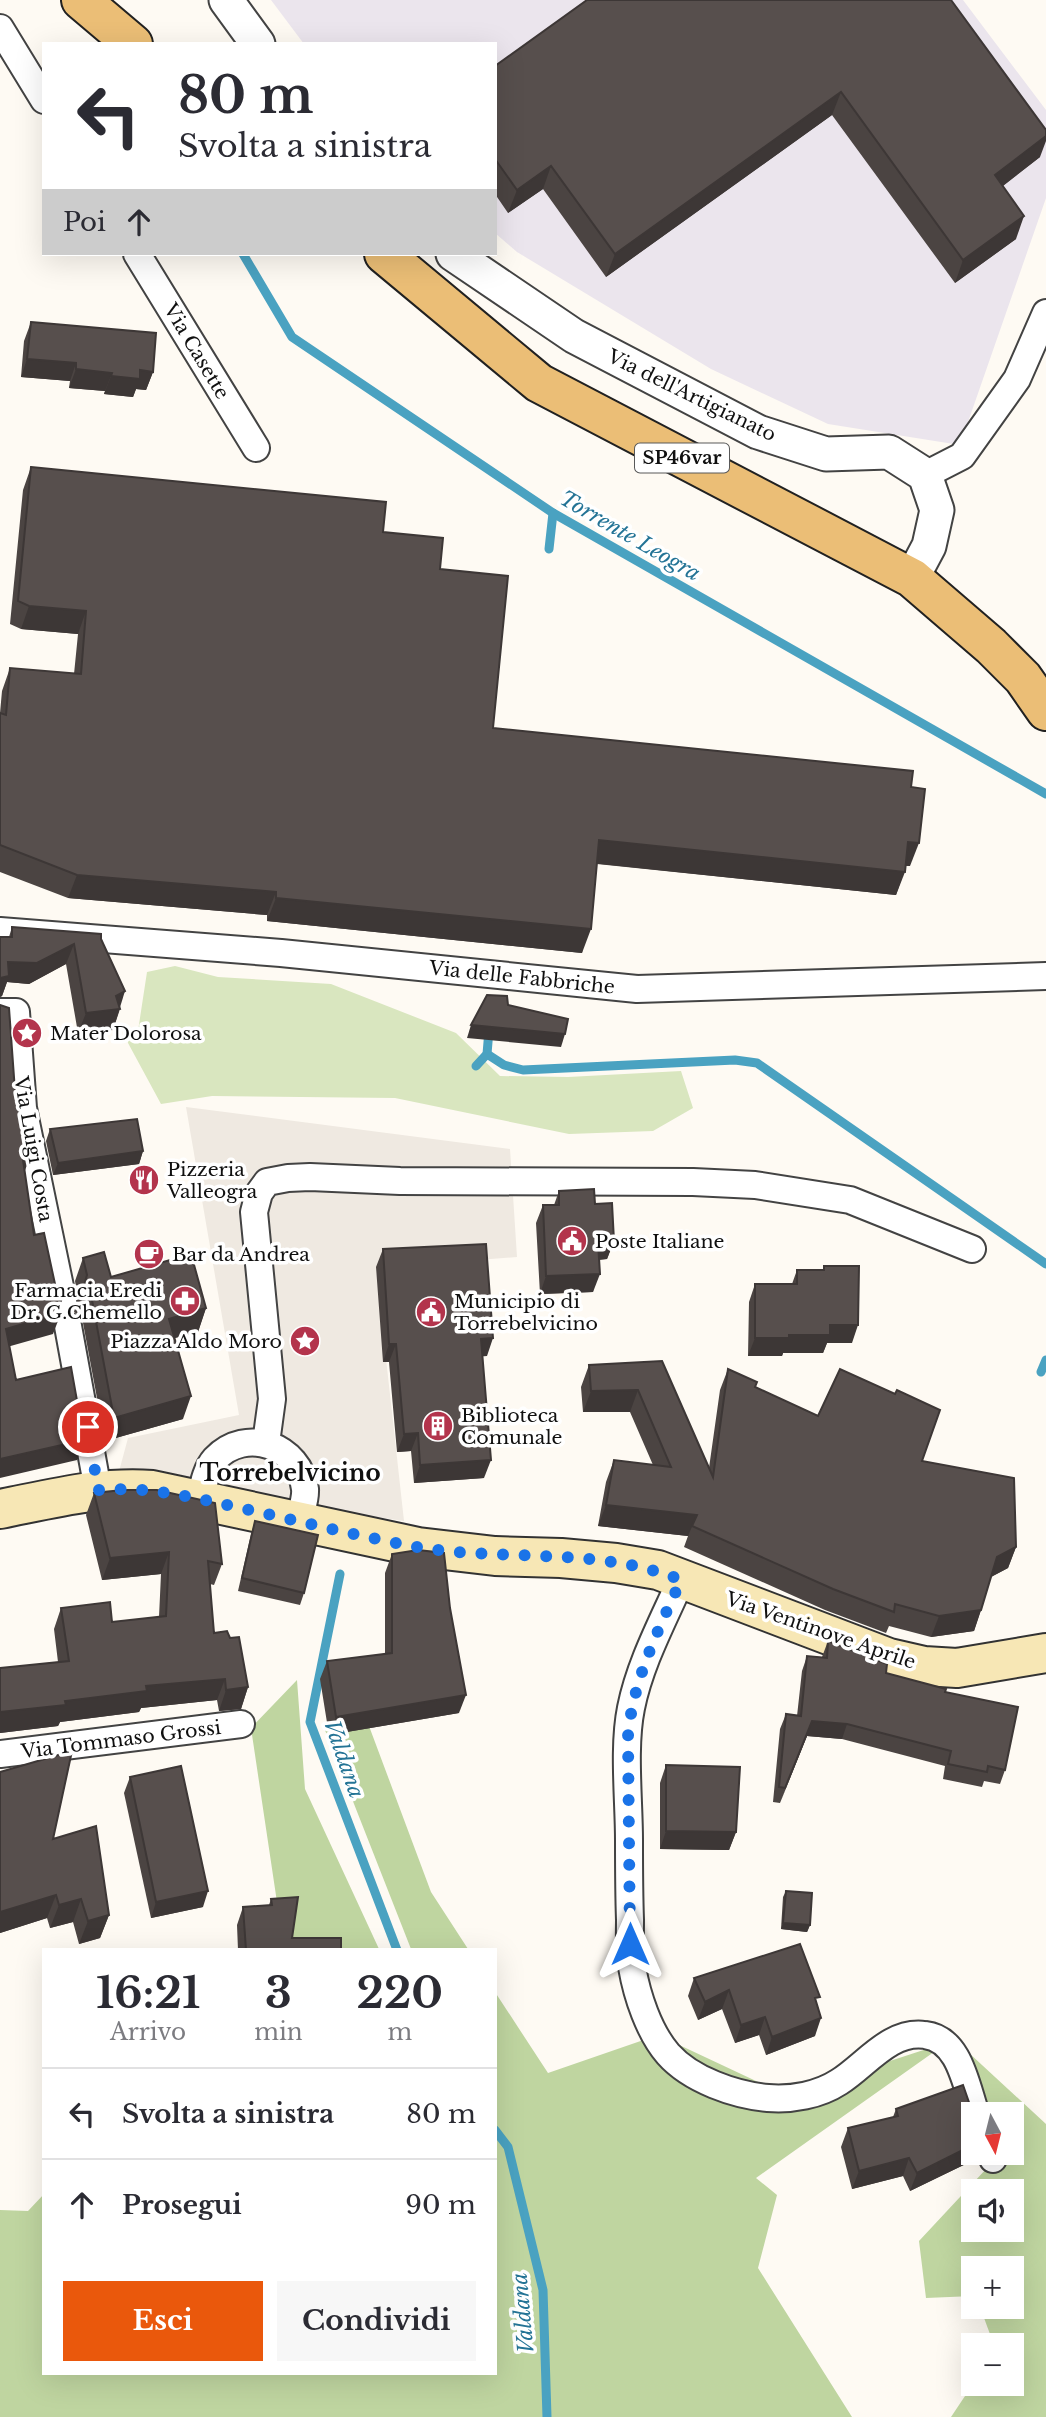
<!DOCTYPE html>
<html lang="it">
<meta charset="utf-8">
<style>
:root{--surface:#fff;--page:#f7f7f7;--text:#2b2b33;--muted:#7c7c81;--line:#e1e1e2;--accent:#ea580c}
body{margin:0;font-family:"Libre Baskerville",serif;background:var(--page);color:var(--text);height:100vh;display:flex;flex-direction:column;font-size:26px;white-space:nowrap}
*{box-sizing:border-box;margin:0}
p{font-size:23px;color:var(--muted)}
.icon{flex:none;width:38px;height:38px;fill:none;stroke:currentColor;stroke-width:2;stroke-linecap:round;stroke-linejoin:round}
.map{position:relative;flex:1;overflow:hidden}
.sheet{position:absolute;left:42px;top:1948px;width:455px;height:427px;display:flex;flex-direction:column;background:var(--surface);border-radius:0px;box-shadow:0 7px 28px #0002}
.sheet>*{flex:none}
.banner{position:absolute;left:42px;top:42px;width:455px;height:214px;border-radius:0px;box-shadow:0 7px 28px #0002;background:#fff;color:var(--text);overflow:hidden}
.needle{width:46px;rotate:173deg}
.fabs{position:absolute;left:961px;top:2102px;display:grid;gap:14px}
.fabs a{display:grid;place-items:center;width:63px;height:63px;border-radius:0px;background:var(--surface);box-shadow:0 7px 28px #0002;font-size:35px}
.pin{position:absolute;display:grid;place-items:center;width:60px;height:60px;color:#fff;margin:-30px;border:4px solid #fff;border-radius:50%;box-shadow:0 2px 7px #0007}
.me{position:absolute;width:77px;margin:-38px;rotate:0deg;stroke-linejoin:round;filter:drop-shadow(0 0 5px #0008)}
.turn{display:flex;align-items:center;gap:24px;height:147px;padding:0 21px;font-size:32px}
.turn .icon{width:91px;height:91px;stroke-width:2.5}
.turn b{display:block;font-size:49px;line-height:60px}
.then{display:flex;align-items:center;height:66px;padding:0 21px;background:#0003;gap:14px;font-size:26px}
.eta{display:flex;justify-content:space-evenly;align-items:center;height:119px;text-align:center}
.eta b{font-size:42px;font-weight:700;line-height:49px}
.button{display:flex;gap:14px;margin-top:auto;padding:14px 21px}
.button a{flex:1;height:80px;border-radius:0px;background:var(--accent);color:#fff;font-size:28px;font-weight:700;line-height:80px;text-align:center}
.button a+a{background:var(--page);color:var(--text)}
ul{padding:0;list-style:none}
li{display:flex;align-items:center;gap:21px;height:91px;padding:0 21px;border-top:2px solid var(--line)}
li div{flex:1}
li b{display:block;font-size:26px}
li em{font-style:normal}
.map>svg:first-child{display:block}
.industrial{fill:#ebe5ed}
.green{fill:#d9e6bf}
.forest{fill:#bfd5a0;fill-rule:evenodd}
.plaza{fill:#efe9e1}
.lines{fill:none;stroke-linecap:round;stroke-linejoin:round}
.stream{stroke:#4aa2c1;stroke-width:9}
.minor-casing{stroke:#434343;stroke-width:30}
.tertiary-casing{stroke:#434343;stroke-width:37}
.secondary-casing{stroke:#323232;stroke-width:42}
.primary-casing{stroke:#212121;stroke-width:42}
.minor{stroke:#fff;stroke-width:26}
.tertiary{stroke:#fff;stroke-width:33}
.secondary{stroke:#f7e7b5;stroke-width:38}
.primary{stroke:#ebbe76;stroke-width:38}
.wall{fill:#4b4442}
.shaded-wall{fill:#3d3736}
.building{fill:#574f4d;stroke:#3d3736;stroke-width:2}
.route{stroke:#1a73e8;stroke-width:12;stroke-dasharray:0 21.6}
.labels{text-anchor:middle;stroke-width:7;stroke-linejoin:round;paint-order:stroke}
.shield{fill:#fff;stroke:#585858;stroke-width:2}
.shield-label{font-size:18px;font-weight:bold;fill:#101010}
.street-label{font-size:19px;fill:#101010;stroke:#fff}
.poi-label{font-size:19px;fill:#101010;stroke:#fff;text-anchor:start}
.water-label{font-size:21px;font-style:italic;fill:#247496;stroke:#fff}
.quarter-label{font-size:23px;font-weight:bold;fill:#101010;stroke:#fff}
</style>
<div class="map">
<svg width="1046" height="2417" viewBox="0 0 1046 2417">
<rect width="100%" height="100%" fill="#fefaf3"/>
<polygon class="industrial" points="271,0 963,0 1046,110 1046,198 960,445 828,424 711,369 517,252 495,233 495,44 304,44"/>
<polygon class="green" points="175,966 218,977 331,984 456,1033 500,1076 568,1077 681,1071 693,1108 653,1131 569,1134 395,1098 212,1096 161,1104 128,1043 127,1036 138,1031 147,972"/>
<g class="forest">
<polygon points="297,1680 305,1789 379,1949 284,1949 251,1728"/>
<polygon points="323,1725 369,1726 431,1892 468,1949 411,1949"/>
<polygon points="495,1992 548,2073 658,2035 786,2095 948,2042 756,2178 777,2195 758,2268 852,2417 0,2417 0,2210 28,2211 44,2194 44,2373 495,2373"/>
<path d="M969 2053 1046 2124V2417H951L973 2384H1012V2345H994L980 2307 1012 2306V2268H973V2296L926 2298 919 2241 1001 2153 1012 2152V2114H988ZM973 2191H1012V2230H973Z"/>
</g>
<polygon class="plaza" points="186,1107 510,1149 517,1257 376,1268 404,1521 117,1479 128,1438 239,1415"/>
<g class="lines">
<g class="stream">
<polyline points="243,254 292,337 553,513 1046,794"/>
<polyline points="549,549 553,513"/>
<polyline points="487,1054 504,1065 523,1070 735,1060 757,1063 1046,1264"/>
<polyline points="476,1066 487,1054 489,1030"/>
<polyline points="1041,1372 1046,1360"/>
<polyline points="340,1574 310,1722 397,1950"/>
<polyline points="495,2130 508,2147 543,2290 547,2417"/>
</g>
<g class="minor-casing">
<g id="minor">
<polyline points="0,28 44,100"/>
<polyline points="137,254 256,448"/>
<polyline points="925,475 962,456 1017,379 1046,313"/>
<polyline points="0,931 281,953 637,989 1046,976"/>
<polyline points="0,1012 16,1012 23,1108 63,1301"/>
<polyline points="68,1326 98,1490"/>
<polyline points="266,1443 272,1399 254,1212 259,1193 267,1182 288,1178 310,1177 400,1181 693,1182 755,1185 850,1200 972,1249"/>
<path d="M200 1499C203 1486 206 1469 215 1459 246 1426 300 1446 305 1489 306 1499 301 1511 299 1521"/>
<path d="M681 1580C663 1621 640 1663 631 1708 623 1747 629 1800 629 1840 629 1867 629 1893 630 1920 630 1935 629 1952 632 1967 637 1996 649 2032 668 2054 691 2080 735 2095 768 2098 792 2100 819 2095 839 2082 866 2065 890 2030 925 2035 960 2039 966 2086 976 2114"/>
<polyline points="0,1754 241,1724"/>
<polyline points="990,2152 993,2159"/>
</g>
</g>
<g class="tertiary-casing">
<g id="tertiary">
<polyline points="226,0 258,44"/>
<polyline points="453,254 574,336 758,432 826,454 889,452 925,475 937,510 929,546 912,578"/>
</g>
</g>
<g class="secondary-casing">
<path id="secondary" d="M0 1509C51 1499 100 1486 152 1490L418 1547 495 1556 561 1558 616 1563 658 1570 889 1658 924 1666 957 1668 1046 1653"/>
</g>
<g class="primary-casing">
<g id="primary">
<polyline points="81,0 133,44"/>
<polyline points="384,254 539,383 912,578 991,646 1023,678 1046,711"/>
</g>
</g>
<use href="#minor" class="minor"/>
<use href="#tertiary" class="tertiary"/>
<use href="#secondary" class="secondary"/>
<use href="#primary" class="primary"/>
</g>
<g class="wall">
<polygon points="587,0 1040,157 1003,186 1016,239 955,283 832,115 606,277 543,189 508,213 495,194 495,66"/>
<polygon points="31,322 153,372 146,390 136,389 133,397 104,394 105,391 69,388 70,381 21,377 24,341"/>
<polygon points="31,467 383,532 440,569 493,728 911,787 910,866 906,866 896,895 597,864 582,953 267,921 267,915 68,898 0,872 0,713 2,691 10,668 74,674 78,634 21,629 10,624 23,490"/>
<polygon points="12,927 101,939 120,1009 113,1030 78,1033 66,964 29,984 7,982 2,996 0,997 0,937 9,937"/>
<polygon points="50,1129 143,1151 139,1164 53,1175 46,1141"/>
<polygon points="559,1191 595,1204 614,1241 607,1259 599,1260 593,1292 540,1294 536,1223 543,1205 554,1205"/>
<polygon points="383,1249 487,1356 483,1356 484,1478 414,1483 411,1451 397,1452 389,1362 383,1362 376,1267"/>
<polygon points="83,1258 111,1277 206,1308 198,1332 174,1338 183,1419 105,1441 83,1323 80,1316 74,1312 78,1298 75,1281"/>
<polygon points="824,1266 852,1343 827,1343 823,1353 783,1353 782,1356 748,1356 749,1302 755,1284 792,1284 797,1270 823,1270"/>
<polygon points="662,1361 709,1468 720,1390 728,1369 755,1388 922,1461 1016,1547 1008,1568 991,1577 981,1610 974,1631 931,1637 889,1626 886,1633 825,1610 684,1547 688,1536 598,1526 606,1482 614,1460 653,1465 630,1412 583,1412 581,1387 589,1365"/>
<polygon points="94,1493 222,1564 214,1585 210,1584 214,1633 248,1687 241,1709 219,1711 217,1700 141,1708 139,1712 60,1722 58,1726 0,1733 0,1668 58,1662 54,1629 61,1608 112,1622 159,1617 161,1574 102,1580 86,1515"/>
<polygon points="255,1521 304,1593 300,1605 238,1591 251,1534"/>
<polygon points="392,1554 450,1608 459,1713 329,1735 320,1679 327,1661 385,1654 385,1573"/>
<polygon points="828,1641 886,1673 945,1692 1005,1770 1000,1784 984,1781 982,1787 943,1779 945,1766 842,1739 807,1736 780,1803 773,1802 780,1729 786,1714 797,1716 802,1671 807,1656 822,1657"/>
<polygon points="666,1765 736,1832 729,1850 660,1849 660,1783"/>
<polygon points="0,1772 53,1839 109,1915 100,1938 79,1944 73,1922 50,1928 47,1918 0,1933"/>
<polygon points="130,1777 203,1907 151,1918 124,1793"/>
<polygon points="786,1891 810,1925 807,1932 781,1929 783,1897"/>
<polygon points="271,1899 292,1938 341,1950 238,1950 237,1925 243,1907 269,1905"/>
<polygon points="694,1978 817,2004 815,2036 766,2055 759,2035 735,2043 722,2009 698,2020 688,1996"/>
<polygon points="896,2109 976,2159 910,2191 903,2176 852,2189 841,2147 848,2128 893,2117"/>
</g>
<g class="shaded-wall">
<polygon points="841,92 832,115 606,277 615,254"/>
<polygon points="1046,136 1046,141 1040,157 987,198 995,175"/>
<polygon points="551,166 543,189 508,213 517,190"/>
<polygon points="1024,216 1016,239 955,283 963,260"/>
<polygon points="27,359 76,363 70,381 21,377"/>
<polygon points="76,369 112,373 105,391 69,388"/>
<polygon points="140,370 153,372 146,390 136,389 133,397 104,394 111,376"/>
<polygon points="29,606 86,611 78,634 21,629"/>
<polygon points="599,840 905,872 896,895 591,863"/>
<polygon points="908,842 919,843 910,866 900,865"/>
<polygon points="77,875 276,892 267,915 68,898"/>
<polygon points="276,898 591,929 582,953 267,921"/>
<polygon points="74,944 66,964 29,984 7,982 2,996 0,997 0,978 8,962"/>
<polygon points="125,991 113,1030 78,1033 86,1013"/>
<polygon points="471,1025 565,1034 561,1047 467,1038"/>
<polygon points="143,1151 139,1164 53,1175 58,1163"/>
<polygon points="29,1159 22,1179 23,1160"/>
<polygon points="614,1241 607,1259 592,1260 598,1242"/>
<polygon points="600,1274 593,1292 540,1294 546,1276"/>
<polygon points="64,1295 57,1315 61,1313 53,1334 0,1349 6,1329 60,1301"/>
<polygon points="206,1308 198,1332 160,1342 169,1319"/>
<polygon points="830,1325 858,1325 852,1343 827,1343 823,1353 783,1353 782,1356 748,1356 755,1338"/>
<polygon points="493,1338 487,1356 475,1357 481,1339"/>
<polygon points="389,1344 396,1344 389,1362 383,1362"/>
<polygon points="638,1390 630,1412 583,1412 591,1391"/>
<polygon points="191,1396 183,1419 105,1441 114,1418"/>
<polygon points="418,1433 411,1451 397,1452 404,1434"/>
<polygon points="84,1440 77,1460 0,1478 0,1459"/>
<polygon points="491,1460 484,1478 414,1483 420,1465"/>
<polygon points="606,1505 697,1515 688,1536 598,1526"/>
<polygon points="1016,1547 1008,1568 989,1578 997,1557"/>
<polygon points="169,1552 161,1574 102,1580 110,1558"/>
<polygon points="981,1610 974,1631 931,1637 939,1616"/>
<polygon points="225,1679 217,1700 141,1708 139,1712 60,1722 58,1726 0,1733 0,1712 146,1686"/>
<polygon points="248,1687 241,1709 219,1711 226,1690"/>
<polygon points="466,1695 459,1713 329,1735 336,1717"/>
<polygon points="812,1721 847,1724 842,1739 807,1736 780,1803"/>
<polygon points="666,1831 736,1832 729,1850 660,1849"/>
<polygon points="208,1891 203,1907 151,1918 156,1902"/>
<polygon points="56,1895 47,1918 0,1933 0,1912"/>
<polygon points="81,1899 73,1922 50,1928 59,1905"/>
<polygon points="109,1915 100,1938 79,1944 88,1921"/>
<polygon points="783,1923 810,1925 807,1932 781,1929"/>
<polygon points="729,1990 722,2009 698,2020 705,2002"/>
<polygon points="765,2017 759,2035 735,2043 741,2025"/>
<polygon points="821,2018 815,2036 766,2055 772,2037"/>
<polygon points="973,2145 973,2152 978,2152 976,2159 910,2191 917,2173"/>
<polygon points="909,2158 903,2176 852,2189 859,2171"/>
</g>
<g class="building">
<polygon points="587,0 951,0 1046,130 1046,136 995,175 1024,216 963,260 841,92 615,254 551,166 517,190 495,159 495,66"/>
<polygon points="31,322 156,333 153,372 140,370 140,379 111,376 112,373 76,369 76,363 27,359"/>
<polygon points="31,467 386,502 383,532 443,538 440,569 508,576 493,728 913,771 911,787 925,789 919,843 908,842 905,872 599,840 591,929 276,898 276,892 77,875 0,845 0,713 6,715 10,668 81,674 86,611 29,606 18,601"/>
<polygon points="12,927 101,934 101,939 125,991 116,996 120,1009 86,1013 74,944 37,963 8,962 9,976 0,978 0,937 12,937"/>
<polygon points="487,995 507,996 508,1005 568,1019 565,1034 471,1025"/>
<polygon points="0,1005 9,1008 15,1091 29,1159 23,1160 34,1235 44,1233 55,1284 58,1291 64,1295 60,1301 61,1313 6,1329 16,1380 71,1367 84,1440 0,1459"/>
<polygon points="137,1119 143,1151 58,1163 50,1129"/>
<polygon points="594,1189 595,1204 612,1203 614,1241 598,1242 600,1274 546,1276 543,1205 559,1205 559,1191"/>
<polygon points="486,1244 493,1338 481,1339 491,1460 420,1465 418,1433 404,1434 396,1344 389,1344 383,1249"/>
<polygon points="104,1252 111,1277 191,1254 206,1308 169,1319 191,1396 114,1418 92,1300 89,1293 83,1289 87,1275 83,1258"/>
<polygon points="824,1266 859,1266 858,1325 830,1325 830,1335 789,1335 789,1338 755,1338 755,1284 797,1284 797,1270 824,1270"/>
<polygon points="662,1361 713,1477 728,1369 757,1382 755,1387 818,1416 840,1369 895,1394 897,1390 940,1410 922,1461 1014,1478 1016,1547 997,1557 981,1610 939,1616 895,1604 894,1612 833,1589 692,1526 697,1515 606,1505 614,1460 671,1467 638,1390 591,1391 589,1365"/>
<polygon points="123,1490 157,1490 215,1503 222,1564 208,1561 214,1633 227,1631 230,1638 239,1637 248,1687 226,1690 225,1679 146,1686 147,1691 65,1701 66,1705 0,1712 0,1668 69,1661 61,1608 110,1602 112,1622 166,1616 169,1552 110,1558 94,1493"/>
<polygon points="255,1521 318,1535 304,1593 242,1578"/>
<polygon points="418,1550 444,1553 450,1608 466,1695 336,1717 327,1661 392,1653 392,1554"/>
<polygon points="828,1641 887,1664 886,1673 946,1689 945,1692 1018,1707 1005,1770 988,1766 987,1772 948,1764 951,1751 847,1724 812,1721 785,1788 779,1787 786,1714 801,1716 807,1656 827,1658"/>
<polygon points="72,1751 53,1839 96,1826 109,1915 88,1921 81,1899 59,1905 56,1895 0,1912 0,1772"/>
<polygon points="666,1765 740,1767 736,1832 666,1831"/>
<polygon points="181,1766 208,1891 156,1902 130,1777"/>
<polygon points="786,1891 812,1893 810,1925 783,1923"/>
<polygon points="298,1897 292,1938 341,1938 341,1950 246,1950 243,1907 272,1905 271,1899"/>
<polygon points="800,1944 820,1997 815,1998 821,2018 772,2037 765,2017 741,2025 729,1990 705,2002 694,1978"/>
<polygon points="963,2085 973,2114 973,2145 917,2173 909,2158 859,2171 848,2128 898,2116 896,2109"/>
</g>
<g class="lines">
<path class="route" d="M88 1427 98 1490C147 1486 193 1497 240 1508 299 1521 358 1536 417 1547 504 1562 598 1546 681 1580 658 1631 633 1680 628 1736L630 1944"/>
</g>
<defs>
<g id="sight-disc" transform="scale(1.575)"><circle r="9.5" fill="#b3344c" stroke="#fff"/><path d="M0-6L1.8-2.2L6-1.7L2.9 1.2L3.7 5.4L0 3.3L-3.7 5.4L-2.9 1.2L-6-1.7L-1.8-2.2Z" fill="#fff"/></g>
<g id="restaurant-disc" transform="scale(1.575)"><circle r="9.5" fill="#b3344c" stroke="#fff"/><path d="M-5-6h1v4h1v-4h1v4h1v-4h1v5L-1.5 .5V6h-2V.5L-5-1ZM5-6V6H3V1.5H1.5Q1.5-4 5-6Z" fill="#fff"/></g>
<g id="civic-disc" transform="scale(1.575)"><circle r="9.5" fill="#b3344c" stroke="#fff"/><path d="M-.6-6.5H3V-4.5H.6V-3L4-1V1h2V6H-6V1h2V-1L-.6-3ZM-1.2 2.5V6h2.4V2.5Z" fill="#fff"/></g>
<g id="cafe-disc" transform="scale(1.575)"><circle r="9.5" fill="#b3344c" stroke="#fff"/><path d="M-5.5-4.5H6V0H3Q3 3.5 0 3.5H-2.5Q-5.5 3.5-5.5 0ZM3-3.2v2h1.7v-2ZM-6 4.5H4V6H-6Z" fill="#fff"/></g>
<g id="pharmacy-disc" transform="scale(1.575)"><circle r="9.5" fill="#b3344c" stroke="#fff"/><path d="M-2-6h4v4h4v4h-4v4h-4v-4h-4v-4h4Z" fill="#fff"/></g>
<g id="building-disc" transform="scale(1.575)"><circle r="9.5" fill="#b3344c" stroke="#fff"/><path d="M-4-6H4V6H1V3H-1V6H-4ZM-2.5-4.3h1.7v1.8h-1.7ZM.8-4.3h1.7v1.8H.8ZM-2.5-1h1.7V.8h-1.7ZM.8-1h1.7V.8H.8Z" fill="#fff"/></g>
</defs>
<g fill-rule="evenodd">
<use href="#sight-disc" x="27" y="1033"/>
<use href="#restaurant-disc" x="144" y="1180"/>
<use href="#civic-disc" x="572" y="1241"/>
<use href="#cafe-disc" x="149" y="1254"/>
<use href="#pharmacy-disc" x="185" y="1301"/>
<use href="#civic-disc" x="431" y="1312"/>
<use href="#sight-disc" x="305" y="1341"/>
<use href="#building-disc" x="438" y="1426"/>
</g>
<g class="labels">
<rect class="shield" x="635" y="443.5" width="94" height="29" rx="5"/>
<g class="shield-label">
<text x="682" y="464">SP46var</text>
</g>
<g class="street-label">
<text transform="translate(197 351) rotate(59)" y="7">Via Casette</text>
<text transform="translate(692 395) rotate(26)" y="7">Via dell'Artigianato</text>
<text transform="translate(522 977) rotate(6)" y="7">Via delle Fabbriche</text>
<text transform="translate(34 1149) rotate(80)" y="7">Via Luigi Costa</text>
<text transform="translate(821 1630) rotate(19)" y="7">Via Ventinove Aprile</text>
<text transform="translate(121 1739) rotate(-7)" y="7">Via Tommaso Grossi</text>
</g>
<g class="poi-label">
<text x="50" y="1040">Mater Dolorosa</text>
<text x="167" y="1176">Pizzeria<tspan x="167" dy="22">Valleogra</tspan></text>
<text x="595" y="1248">Poste Italiane</text>
<text x="172" y="1261">Bar da Andrea</text>
<text x="162" y="1297" text-anchor="end">Farmacia Eredi<tspan x="162" dy="22">Dr. G.Chemello</tspan></text>
<text x="454" y="1308">Municipio di<tspan x="454" dy="22">Torrebelvicino</tspan></text>
<text x="282" y="1348" text-anchor="end">Piazza Aldo Moro</text>
<text x="461" y="1422">Biblioteca<tspan x="461" dy="22">Comunale</tspan></text>
</g>
<g class="water-label">
<text transform="translate(630 536) rotate(30)" y="7">Torrente Leogra</text>
<text transform="translate(344 1759) rotate(71)" y="7">Valdana</text>
<text transform="translate(523 2313) rotate(-95)" y="7">Valdana</text>
</g>
<g class="quarter-label">
<text x="290" y="1481">Torrebelvicino</text>
</g>
</g>
</svg>
<div class="fabs">
<a><svg class="needle" viewBox="-14 -14 28 28"><path d="M0-13l5 13h-10z" fill="#e53935"/><path d="M0 13l5-13h-10z" fill="#7c7c81"/></svg></a>
<a><svg class="icon" aria-label="sound" viewBox="0 0 24 24"><path d="M4 9h4l5-4v14l-5-4H4zM17 9q2 3 0 6"/></svg></a>
<a>+</a>
<a>−</a>
</div>
<div class="pin" style="left:88px;top:1427px;background:#d93025"><svg class="icon" aria-label="arrive" viewBox="0 0 24 24"><path d="M6 21V4h12l-3 4 3 4H6"/></svg></div>
<svg class="me" style="left:630px;top:1944px" viewBox="-20 -20 40 40"><path d="M0-17L14 15 0 8-14 15z" fill="#1a73e8" stroke="#fff" stroke-width="4"/></svg>
<div class="banner">
<div class="turn"><svg class="icon" aria-label="left" viewBox="0 0 24 24"><path d="M17 20v-9H6M10 6l-5 5 5 5"/></svg><div><b>80 m</b>Svolta a sinistra</div></div>
<div class="then">Poi<svg class="icon" aria-label="ahead" viewBox="0 0 24 24"><path d="M12 20V5M6 11l6-6 6 6"/></svg></div>
</div>
<section class="sheet">
<div class="eta">
<div><b>16:21</b><p>Arrivo</p></div>
<div><b>3</b><p>min</p></div>
<div><b>220</b><p>m</p></div>
</div>
<ul>
<li><svg class="icon" aria-label="left" viewBox="0 0 24 24"><path d="M17 20v-9H6M10 6l-5 5 5 5"/></svg><div><b>Svolta a sinistra</b></div><em>80 m</em></li>
<li><svg class="icon" aria-label="ahead" viewBox="0 0 24 24"><path d="M12 20V5M6 11l6-6 6 6"/></svg><div><b>Prosegui</b></div><em>90 m</em></li>
</ul>
<div class="button"><a>Esci</a><a>Condividi</a></div>
</section>
</div>
